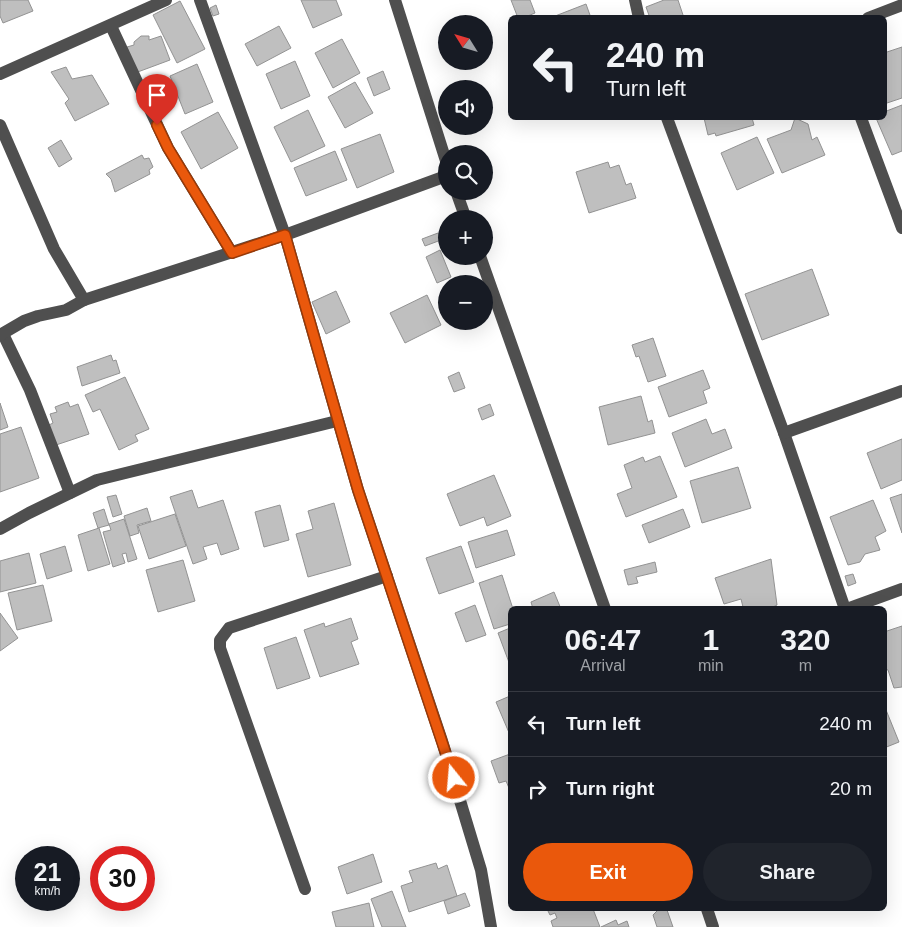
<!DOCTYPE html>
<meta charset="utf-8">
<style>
:root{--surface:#171b24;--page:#20242c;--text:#f1f3f6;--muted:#9ea1a6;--line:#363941;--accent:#ea580c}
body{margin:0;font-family:Arial,sans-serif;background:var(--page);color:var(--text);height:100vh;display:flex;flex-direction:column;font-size:19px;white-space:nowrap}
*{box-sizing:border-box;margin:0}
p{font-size:16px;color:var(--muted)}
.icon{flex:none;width:28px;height:28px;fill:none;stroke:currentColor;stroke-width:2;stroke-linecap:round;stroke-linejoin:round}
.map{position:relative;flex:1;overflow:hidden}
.side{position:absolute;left:508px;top:606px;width:379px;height:305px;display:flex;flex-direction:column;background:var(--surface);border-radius:8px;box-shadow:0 5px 20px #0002}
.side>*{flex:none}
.hud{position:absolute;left:508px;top:15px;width:379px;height:105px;border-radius:8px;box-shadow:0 5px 20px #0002;background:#171b24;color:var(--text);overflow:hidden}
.needle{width:32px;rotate:307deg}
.buttons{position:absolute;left:438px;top:15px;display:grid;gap:10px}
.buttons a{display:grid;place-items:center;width:55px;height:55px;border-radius:50%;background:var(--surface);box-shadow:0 5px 20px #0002;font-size:25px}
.speed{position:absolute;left:15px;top:846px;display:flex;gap:10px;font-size:25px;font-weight:700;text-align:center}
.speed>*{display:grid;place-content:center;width:65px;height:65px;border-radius:50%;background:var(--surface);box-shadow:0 5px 20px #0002;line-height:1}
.speed small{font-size:12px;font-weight:400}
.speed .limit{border:8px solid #d22;background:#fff;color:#111}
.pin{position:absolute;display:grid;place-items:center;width:42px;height:42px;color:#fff;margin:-51px -21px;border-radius:50% 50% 50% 0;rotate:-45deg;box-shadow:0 0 5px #0007}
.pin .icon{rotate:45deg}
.me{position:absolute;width:55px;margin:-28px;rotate:343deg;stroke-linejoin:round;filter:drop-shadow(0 0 4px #0008)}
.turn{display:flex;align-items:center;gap:18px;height:105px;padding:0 15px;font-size:22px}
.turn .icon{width:65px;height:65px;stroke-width:2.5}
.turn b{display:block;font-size:35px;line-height:42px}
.eta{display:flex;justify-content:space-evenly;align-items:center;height:85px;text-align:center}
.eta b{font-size:30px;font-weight:700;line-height:35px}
.cta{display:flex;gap:10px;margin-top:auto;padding:10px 15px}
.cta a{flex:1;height:58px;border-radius:30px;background:var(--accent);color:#fff;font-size:20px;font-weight:700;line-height:58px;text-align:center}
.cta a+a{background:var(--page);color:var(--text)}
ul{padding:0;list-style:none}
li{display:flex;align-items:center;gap:15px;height:65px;padding:0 15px;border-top:1px solid var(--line)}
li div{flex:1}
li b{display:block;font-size:19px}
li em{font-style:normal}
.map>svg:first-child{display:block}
.building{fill:#bfbfbf;stroke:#939393}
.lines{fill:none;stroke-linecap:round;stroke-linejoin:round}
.minor{stroke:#4f4f4f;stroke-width:12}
.route-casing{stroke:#983908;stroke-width:12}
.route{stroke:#ea580c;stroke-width:9}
</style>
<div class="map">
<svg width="902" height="927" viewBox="0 0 902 927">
<rect width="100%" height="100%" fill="#fff"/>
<g class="building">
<polygon points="0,0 28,0 33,11 3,23 0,16"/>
<polygon points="301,0 336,0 342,15 313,28"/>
<polygon points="511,0 530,0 535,13 523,18 518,18"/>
<polygon points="664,0 678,0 684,18 650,18 646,7"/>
<polygon points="180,1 205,49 177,63 153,15"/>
<polygon points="586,4 591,18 550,18"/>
<polygon points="216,5 219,14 213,16 210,8"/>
<polygon points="279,26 291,48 257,66 245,44"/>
<polygon points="141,36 149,36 149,40 161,36 170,60 135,73 127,47 134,45 134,42"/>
<polygon points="342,39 360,73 333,88 315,53"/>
<polygon points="902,47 902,98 884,104 884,53"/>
<polygon points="295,61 310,96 281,109 266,74"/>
<polygon points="197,64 213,102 185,114 170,76"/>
<polygon points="66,67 72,79 92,75 109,104 75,121 65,103 69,99 51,72"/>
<polygon points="383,71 390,89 374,96 367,78"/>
<polygon points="355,82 373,113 345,128 328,97"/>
<polygon points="902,105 902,151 892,155 876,118 884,118 884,112"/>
<polygon points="308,110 325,146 291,162 274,127"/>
<polygon points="218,112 238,148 201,169 181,132"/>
<polygon points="704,118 752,118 754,125 716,136 715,133 708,135"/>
<polygon points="795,118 808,124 812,140 817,137 825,155 782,173 767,139 791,130"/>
<polygon points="380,134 394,172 357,188 341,149"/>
<polygon points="757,137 774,173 737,190 721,153"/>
<polygon points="61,140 72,159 59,167 48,148"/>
<polygon points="335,151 347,180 306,196 294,168"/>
<polygon points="142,155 144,159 149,158 153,167 149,170 150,174 115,192 111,179 106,174"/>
<polygon points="608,162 610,168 619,165 626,185 631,183 636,198 589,213 576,172"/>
<polygon points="438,233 441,240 425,246 422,239"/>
<polygon points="440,250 451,277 437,283 426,257"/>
<polygon points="812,269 829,315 762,340 745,294"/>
<polygon points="336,291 350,322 326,334 312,302"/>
<polygon points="427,295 441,325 405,343 390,313"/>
<polygon points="653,338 666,376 648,382 639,356 636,357 632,345"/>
<polygon points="111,355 113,361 116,360 120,373 82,386 77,367"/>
<polygon points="703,370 710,388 703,391 707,403 669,417 658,387"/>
<polygon points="459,372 465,388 454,392 448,377"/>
<polygon points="125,377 149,429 135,435 138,441 119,450 100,409 93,412 85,395"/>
<polygon points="641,396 648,422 652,420 655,433 608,445 599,407"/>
<polygon points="68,402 70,407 78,404 89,434 56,445 49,425 53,423 50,414 57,412 55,407"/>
<polygon points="0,403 8,427 0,430"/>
<polygon points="490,404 494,415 482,420 478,409"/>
<polygon points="706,419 712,434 725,429 732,448 685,467 672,433"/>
<polygon points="21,427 39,478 0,492 0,434"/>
<polygon points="902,439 902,480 881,489 867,453"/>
<polygon points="660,456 677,497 626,517 617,494 632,488 624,465 643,457 645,462"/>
<polygon points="738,467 751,508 702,523 690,481"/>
<polygon points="494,475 511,516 487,526 484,517 460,526 447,494"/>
<polygon points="192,490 198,508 223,500 239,549 221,555 217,543 203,547 207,559 193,564 170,497"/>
<polygon points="902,494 902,533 890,498"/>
<polygon points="116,495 122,514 113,517 107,497"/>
<polygon points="873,500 886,531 875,537 880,550 865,554 860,562 848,565 830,517"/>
<polygon points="334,503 351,565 308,577 296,534 313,529 308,511"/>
<polygon points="280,505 289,540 264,547 255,512"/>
<polygon points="147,508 151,521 137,525 139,533 130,536 124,516"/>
<polygon points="104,509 109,525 98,528 93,513"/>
<polygon points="683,509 690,527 649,543 642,525"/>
<polygon points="175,514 186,546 149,559 138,526"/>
<polygon points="124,519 137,559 128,562 126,553 122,554 125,563 113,567 103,532 111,530 109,524"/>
<polygon points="99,528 110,564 88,571 78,535"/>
<polygon points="507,530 515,555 476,568 468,542"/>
<polygon points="65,546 72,571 47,579 40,554"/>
<polygon points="461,546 474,582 439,594 426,558"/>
<polygon points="29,553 36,583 0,592 0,561"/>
<polygon points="771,559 777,605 769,609 737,609 743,607 741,599 724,604 715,578"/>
<polygon points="183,560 195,601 158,612 146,570"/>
<polygon points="655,562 657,572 636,577 638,583 628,585 624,570"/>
<polygon points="853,574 856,583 848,586 845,576"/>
<polygon points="502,575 513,609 510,609 510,624 494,629 479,583"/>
<polygon points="43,585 52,621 17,630 8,593"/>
<polygon points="554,592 561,609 533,609 531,602"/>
<polygon points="475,605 486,635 466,642 455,613"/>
<polygon points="0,613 18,638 0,651"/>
<polygon points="351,618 358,639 351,642 359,664 320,677 304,630 324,623 325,627"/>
<polygon points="902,626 902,687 894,688 888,670 884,668 884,632"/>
<polygon points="510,628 510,665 498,633"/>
<polygon points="296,637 310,678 277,689 264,648"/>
<polygon points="510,696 510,735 496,702"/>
<polygon points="884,705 899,742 884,748"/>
<polygon points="510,754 510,788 509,788 506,781 499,783 491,761"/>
<polygon points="373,854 382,882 347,894 338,867"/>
<polygon points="436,863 438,869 447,865 457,896 409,912 401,886 413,882 409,871"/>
<polygon points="392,891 406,927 382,927 371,899"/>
<polygon points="465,893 470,906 448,914 444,901"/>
<polygon points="369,903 374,927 336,927 332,912"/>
<polygon points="547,909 593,909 600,927 553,927 551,921 557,918 555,913 550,915"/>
<polygon points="658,910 667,910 673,927 657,927 653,915"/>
<polygon points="616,920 618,925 627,921 629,927 601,927"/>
</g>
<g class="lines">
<g class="minor">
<polyline points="200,0 285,235 358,490 442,741 481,870 491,927"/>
<polyline points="395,0 446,161"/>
<polyline points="635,0 639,18"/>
<polyline points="868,18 902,5"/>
<polyline points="111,26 168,148 232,253"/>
<polyline points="0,74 166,0"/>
<polyline points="667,118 784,433 845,609"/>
<polyline points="861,118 902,228"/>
<polyline points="0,125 54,249 84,300"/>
<polyline points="456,191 466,219"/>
<polyline points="480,256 605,609"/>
<polyline points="3,334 30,390 70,493"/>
<polyline points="0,335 24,321 38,316 66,310 84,300 285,235 446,176"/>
<polyline points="784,433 902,391"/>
<polyline points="0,529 29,513 97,480 337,421"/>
<polyline points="847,609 902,589"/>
<polyline points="305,889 220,648 220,640 229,628 387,576"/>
<polyline points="707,909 713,927"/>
</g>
</g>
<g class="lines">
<g class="route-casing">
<polyline id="route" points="157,125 168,148 232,253 285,235 358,490 454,778"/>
</g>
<use href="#route" class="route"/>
</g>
</svg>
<div class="buttons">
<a><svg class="needle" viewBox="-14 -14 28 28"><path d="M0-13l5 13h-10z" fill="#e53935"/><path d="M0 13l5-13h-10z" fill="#9ea1a6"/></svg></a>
<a><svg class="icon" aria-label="sound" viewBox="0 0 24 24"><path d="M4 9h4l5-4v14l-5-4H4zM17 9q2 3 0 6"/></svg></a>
<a><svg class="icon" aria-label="search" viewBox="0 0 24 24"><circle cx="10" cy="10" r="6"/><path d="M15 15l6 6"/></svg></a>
<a>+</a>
<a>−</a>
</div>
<div class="speed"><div>21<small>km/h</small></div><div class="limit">30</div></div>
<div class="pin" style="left:157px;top:125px;background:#d93025"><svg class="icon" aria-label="arrive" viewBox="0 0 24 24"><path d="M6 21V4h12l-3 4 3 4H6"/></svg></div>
<svg class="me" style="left:454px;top:778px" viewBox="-20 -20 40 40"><circle r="17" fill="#ea580c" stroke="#fff" stroke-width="3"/><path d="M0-11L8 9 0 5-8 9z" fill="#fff"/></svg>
<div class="hud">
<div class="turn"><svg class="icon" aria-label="left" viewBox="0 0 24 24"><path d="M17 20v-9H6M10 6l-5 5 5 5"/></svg><div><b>240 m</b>Turn left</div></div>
</div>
<section class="side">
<div class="eta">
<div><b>06:47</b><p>Arrival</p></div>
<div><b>1</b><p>min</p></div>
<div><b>320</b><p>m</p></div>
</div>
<ul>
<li><svg class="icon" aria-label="left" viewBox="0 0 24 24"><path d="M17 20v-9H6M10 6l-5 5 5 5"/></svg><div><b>Turn left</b></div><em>240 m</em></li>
<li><svg class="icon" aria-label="right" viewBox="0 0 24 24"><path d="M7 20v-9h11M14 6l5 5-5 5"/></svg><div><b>Turn right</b></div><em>20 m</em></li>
</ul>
<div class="cta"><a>Exit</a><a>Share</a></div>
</section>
</div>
